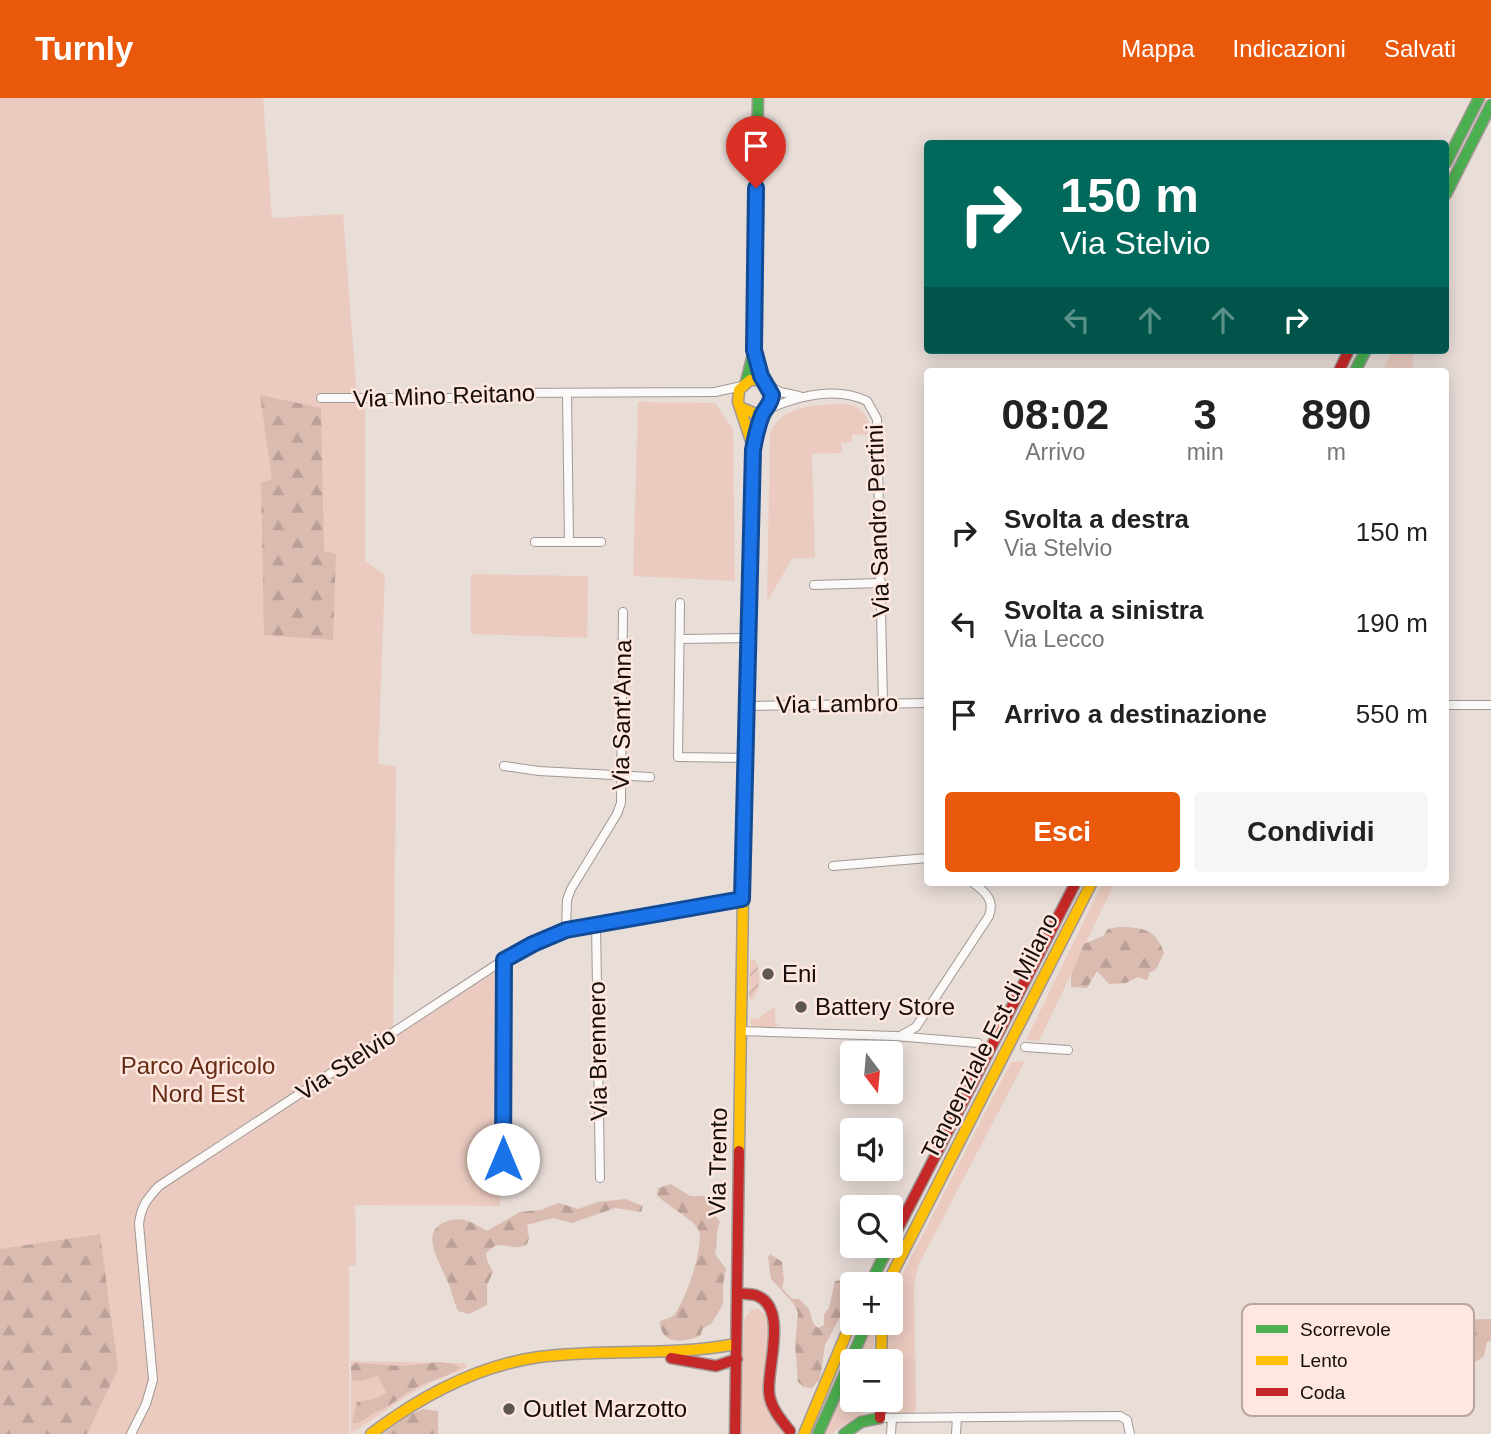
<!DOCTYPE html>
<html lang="it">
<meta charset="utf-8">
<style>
:root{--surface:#fff;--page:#f6f6f6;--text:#222;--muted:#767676;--accent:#ea580c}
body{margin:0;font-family:Arial,sans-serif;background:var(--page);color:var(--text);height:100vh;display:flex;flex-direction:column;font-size:26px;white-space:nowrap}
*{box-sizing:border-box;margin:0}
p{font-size:23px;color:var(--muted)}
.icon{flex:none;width:38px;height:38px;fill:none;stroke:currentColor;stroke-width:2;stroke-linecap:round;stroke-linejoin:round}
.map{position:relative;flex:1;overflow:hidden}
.sheet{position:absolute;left:924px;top:270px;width:525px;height:518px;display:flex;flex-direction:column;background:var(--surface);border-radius:7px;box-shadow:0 4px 18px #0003}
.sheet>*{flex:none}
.top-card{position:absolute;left:924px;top:42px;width:525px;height:214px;border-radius:7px;box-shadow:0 4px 18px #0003;background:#00695c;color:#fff;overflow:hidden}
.needle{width:46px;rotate:164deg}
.controls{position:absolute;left:840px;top:943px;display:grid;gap:14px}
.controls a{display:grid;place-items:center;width:63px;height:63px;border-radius:7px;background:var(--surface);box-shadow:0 4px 18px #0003;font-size:35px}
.pin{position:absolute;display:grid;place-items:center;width:60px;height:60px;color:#fff;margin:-72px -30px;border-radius:50% 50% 50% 0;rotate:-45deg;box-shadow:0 0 7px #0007}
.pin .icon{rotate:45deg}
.me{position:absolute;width:77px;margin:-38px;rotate:0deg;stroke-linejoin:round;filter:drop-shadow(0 0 5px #0008)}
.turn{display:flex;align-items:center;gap:24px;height:147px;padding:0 21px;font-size:32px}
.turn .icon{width:91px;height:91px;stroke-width:2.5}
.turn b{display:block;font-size:49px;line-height:60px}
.lanes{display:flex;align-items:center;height:66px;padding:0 21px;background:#0003;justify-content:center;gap:35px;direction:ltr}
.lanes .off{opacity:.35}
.eta{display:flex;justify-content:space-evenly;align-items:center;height:119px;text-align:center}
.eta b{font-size:42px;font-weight:700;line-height:49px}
.action{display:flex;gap:14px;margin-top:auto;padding:14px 21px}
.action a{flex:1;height:80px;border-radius:7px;background:var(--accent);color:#fff;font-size:28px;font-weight:700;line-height:80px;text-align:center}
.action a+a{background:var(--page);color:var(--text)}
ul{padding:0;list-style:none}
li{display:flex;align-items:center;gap:21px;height:91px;padding:0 21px}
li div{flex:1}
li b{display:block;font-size:26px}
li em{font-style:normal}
header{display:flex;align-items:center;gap:42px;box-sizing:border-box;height:98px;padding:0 35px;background:var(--accent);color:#fff}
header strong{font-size:33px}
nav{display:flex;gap:38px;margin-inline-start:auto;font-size:24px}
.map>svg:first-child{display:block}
.green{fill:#ebcbc0}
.forest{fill:url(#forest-firs)}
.garden{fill:url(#garden-furrows)}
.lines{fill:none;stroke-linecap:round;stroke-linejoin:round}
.street-casing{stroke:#a19894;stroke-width:10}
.fast-casing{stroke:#a19894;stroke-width:13}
.slow-casing{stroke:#a19894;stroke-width:13}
.jam-casing{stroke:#a19894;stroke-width:13}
.street{stroke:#fcfaf9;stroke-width:8}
.fast{stroke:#4caf50;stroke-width:10}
.slow{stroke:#ffc107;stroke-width:10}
.jam{stroke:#c62828;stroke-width:10}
.route-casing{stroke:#114b97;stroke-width:18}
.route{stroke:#1a73e8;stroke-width:12}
.poi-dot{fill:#5f5652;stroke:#fee7de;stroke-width:2.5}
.labels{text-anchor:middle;stroke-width:5;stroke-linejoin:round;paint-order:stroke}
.street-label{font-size:24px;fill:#140d0a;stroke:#fee7de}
.poi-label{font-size:24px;fill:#140d0a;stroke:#fee7de;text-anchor:start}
.park-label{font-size:24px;fill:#642a13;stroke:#fee7de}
.key{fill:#fee7de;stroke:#b8a69e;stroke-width:2}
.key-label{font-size:19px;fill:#140d0a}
</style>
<header>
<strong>Turnly</strong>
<nav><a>Mappa</a><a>Indicazioni</a><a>Salvati</a></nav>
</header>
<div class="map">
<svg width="1491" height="1336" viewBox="0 0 1491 1336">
<defs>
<pattern id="forest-firs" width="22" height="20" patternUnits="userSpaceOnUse" patternTransform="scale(1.75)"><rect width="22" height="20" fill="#dabbb0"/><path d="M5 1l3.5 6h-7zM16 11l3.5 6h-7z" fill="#baa096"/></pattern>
<pattern id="garden-furrows" width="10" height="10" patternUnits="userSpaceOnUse" patternTransform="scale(1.75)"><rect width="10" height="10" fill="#ebcbc0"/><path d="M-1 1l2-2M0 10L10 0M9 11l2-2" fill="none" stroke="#c9ada4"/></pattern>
</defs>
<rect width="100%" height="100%" fill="#e9ddd8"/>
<g class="green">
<polygon points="0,0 263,0 272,120 343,116 357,299 365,300 365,463 385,477 378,666 396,669 393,940 497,873 503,878 500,1108 355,1107 356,1167 349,1168 349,1336 0,1336"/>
<polygon points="1392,252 1413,252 1413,273 1383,273"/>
<polygon points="638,304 715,305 733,331 735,483 633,478"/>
<path d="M839 306C861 306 869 315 870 336L852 337V344L841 345 842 355 812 356 815 459 792 461 767 504 770 336C780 308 814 307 839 306Z"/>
<polygon points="471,476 588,478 587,540 471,536"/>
<polygon points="1103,784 1115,784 1039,943 1026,942"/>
<polygon points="775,908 775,923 779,927 772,930 752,930 750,921 759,920"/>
<polygon points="1025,963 918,1168 914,1186 916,1312 913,1315 893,1316 885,1308 883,1302 891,1302 891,1264 884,1263 886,1225 891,1225 891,1203 898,1185 1011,964"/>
<path d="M758 1211 768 1218 769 1223 765 1292C769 1310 775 1321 786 1336H740L744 1222 751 1212Z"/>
<polygon points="870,1225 875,1225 873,1263 853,1264"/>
<polygon points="351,1263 465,1265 467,1268 463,1272 431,1284 404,1300 351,1336"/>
<path d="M852 1265V1302H873C867 1322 845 1320 833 1336H821Z"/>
</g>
<g class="forest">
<polygon points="260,297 321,310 324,453 336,456 333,542 264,537 261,385 272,381"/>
<path d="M1118 829C1142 829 1156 831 1164 855L1156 871 1149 875 1148 881 1146 882 1138 879 1126 885 1109 886 1097 873 1087 890 1071 889V877L1084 846 1103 838 1108 831Z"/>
<path d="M671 1086 690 1098H704L715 1106 714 1116 720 1124C715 1137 718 1143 715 1156L726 1171 723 1187V1206L711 1226 703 1230 700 1238C683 1245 660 1247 660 1223 665 1221 670 1221 674 1217 685 1204 706 1145 698 1131 692 1120 668 1109 657 1097L658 1090Z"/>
<path d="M625 1101 643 1108 641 1114 615 1110 572 1125 553 1120 527 1127 529 1140 527 1146C516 1153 508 1146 496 1147L486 1155 487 1162 493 1174 487 1187V1207L469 1216 458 1213C453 1203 452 1192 447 1182 440 1165 419 1134 445 1124 462 1117 473 1125 487 1133L520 1114 540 1112 559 1105 578 1111 598 1104Z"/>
<polygon points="100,1136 118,1271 87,1336 0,1336 0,1151"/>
<polygon points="770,1156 782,1164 784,1182 782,1190 792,1201 799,1201 809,1211 813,1225 818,1230 824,1227 824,1216 829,1210 835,1183 846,1182 853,1186 852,1197 825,1247 820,1281 812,1290 804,1289 798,1284 795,1246 798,1215 793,1205 771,1181 768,1159"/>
<polygon points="1491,1221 1491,1243 1487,1244 1484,1258 1473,1266 1459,1252 1446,1250 1439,1234 1441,1224 1447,1222"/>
<path d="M440 1264 454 1266 460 1270C449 1278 432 1282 419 1288 404 1295 392 1308 376 1314 367 1317 364 1326 352 1325L357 1304 375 1301 387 1295 378 1278 360 1283 352 1282 351 1269 355 1265 403 1268Z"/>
<polygon points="423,1311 438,1313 438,1336 383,1336 409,1317"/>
</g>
<path class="garden" d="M750 861H754C762 872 761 892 752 902L749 900Z"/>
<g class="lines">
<g class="street-casing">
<g id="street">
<polyline points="767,286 780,294 799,298"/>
<polyline points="567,296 569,444"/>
<polyline points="321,300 463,300 498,295 715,294 742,288"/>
<path d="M768 311C798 298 836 288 867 303L877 321 883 607"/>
<polyline points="535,444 601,444"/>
<polyline points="814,487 881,485"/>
<polyline points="680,505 678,659 746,660"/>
<polyline points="680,541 749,540"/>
<polyline points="1446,607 1491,607"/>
<polyline points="747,608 928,605"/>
<polyline points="504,668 539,673 650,679"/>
<polyline points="833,768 928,760"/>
<polyline points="596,825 600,1080"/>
<polyline points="566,832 567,802 571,791 617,716 621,705 623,514"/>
<polyline points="741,933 895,938 978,945"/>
<path d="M902 937 916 929 989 818C995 801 985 794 972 784"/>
<polyline points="1025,949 1068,952"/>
<polyline points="503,1078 504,862"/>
<polyline points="880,1320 1120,1318 1127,1322 1130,1336"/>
<path d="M131 1336 146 1306 153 1282 139 1126C141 1108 147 1101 159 1088L502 863 533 846 566 832 742 801"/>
<polyline points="891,1336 892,1320"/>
<polyline points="956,1336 957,1319"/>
</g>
</g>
<g class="fast-casing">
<g id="fast">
<polyline points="1446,65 1479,0"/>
<polyline points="1446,96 1491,7"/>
<polyline points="1355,273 1366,252"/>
<polyline points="746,284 754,252 758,0"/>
<polyline points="870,1186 889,1148"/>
<polyline points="818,1336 867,1225"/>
<polyline points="844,1336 861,1324 880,1320"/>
</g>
</g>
<g class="slow-casing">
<g id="slow">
<path d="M742 310 756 316C781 308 769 294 761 278 757 271 756 263 754 255"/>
<polyline points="752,346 738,304 739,292 750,282 759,282 767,286"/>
<polyline points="739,1053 744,736"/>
<polyline points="887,1186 1092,784"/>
<polyline points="881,1264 882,1225"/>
<path d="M371 1336C421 1298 476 1268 539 1259 605 1250 669 1259 736 1246"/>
<polyline points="804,1336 852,1222"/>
</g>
</g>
<g class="jam-casing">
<g id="jam">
<polyline points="1339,273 1349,252"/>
<polyline points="744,736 753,352 764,313"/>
<polyline points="891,1144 1076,784"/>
<path d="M738 1195C743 1196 750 1196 755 1197 789 1208 767 1268 769 1294 770 1309 781 1322 790 1333"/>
<polyline points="671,1260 716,1268 737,1261"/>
<polyline points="880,1320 881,1302"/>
<polyline points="735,1336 739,1053"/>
</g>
</g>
<use href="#street" class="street"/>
<use href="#fast" class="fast"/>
<use href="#slow" class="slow"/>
<use href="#jam" class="jam"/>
</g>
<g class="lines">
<g class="route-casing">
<path id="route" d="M503 1061 504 862 533 846 566 832 742 801 753 352C755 340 758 328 762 317 766 309 771 306 772 297L761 278 754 252 756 90"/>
</g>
<use href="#route" class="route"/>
</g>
<g class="poi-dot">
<circle cx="768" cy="876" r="7"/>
<circle cx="801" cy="909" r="7"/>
<circle cx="509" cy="1311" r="7"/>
</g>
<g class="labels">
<g class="street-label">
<text transform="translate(444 298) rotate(-2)" y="8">Via Mino Reitano</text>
<text transform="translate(878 423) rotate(-92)" y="8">Via Sandro Pertini</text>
<text transform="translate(837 606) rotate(-1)" y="8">Via Lambro</text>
<text transform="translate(622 617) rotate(-89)" y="8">Via Sant'Anna</text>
<text transform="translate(990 938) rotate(-63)" y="8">Tangenziale Est di Milano</text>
<text transform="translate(598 953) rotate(-91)" y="8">Via Brennero</text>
<text transform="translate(346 966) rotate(-33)" y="8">Via Stelvio</text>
<text transform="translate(718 1064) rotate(-89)" y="8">Via Trento</text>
</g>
<g class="poi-label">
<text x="782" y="884">Eni</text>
<text x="815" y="917">Battery Store</text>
<text x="523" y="1319">Outlet Marzotto</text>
</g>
<g class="park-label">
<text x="198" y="976">Parco Agricolo<tspan x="198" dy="28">Nord Est</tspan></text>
</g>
</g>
<rect x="1242" y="1206" width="232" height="112" rx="10" class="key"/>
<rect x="1256" y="1227" width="32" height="8" fill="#4caf50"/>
<rect x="1256" y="1258" width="32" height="9" fill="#ffc107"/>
<rect x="1256" y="1290" width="32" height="8" fill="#c62828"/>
<g class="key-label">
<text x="1300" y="1238">Scorrevole</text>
<text x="1300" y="1269">Lento</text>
<text x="1300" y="1301">Coda</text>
</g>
</svg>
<div class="controls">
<a><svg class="needle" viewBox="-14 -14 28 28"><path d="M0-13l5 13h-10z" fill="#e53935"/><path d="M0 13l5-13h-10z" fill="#767676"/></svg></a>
<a><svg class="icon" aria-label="sound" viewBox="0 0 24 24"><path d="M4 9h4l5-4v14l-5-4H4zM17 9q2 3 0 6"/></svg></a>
<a><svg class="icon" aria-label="search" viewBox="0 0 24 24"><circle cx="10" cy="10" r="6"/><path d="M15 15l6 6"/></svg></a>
<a>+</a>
<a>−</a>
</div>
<div class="pin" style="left:756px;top:90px;background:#d93025"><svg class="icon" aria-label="arrive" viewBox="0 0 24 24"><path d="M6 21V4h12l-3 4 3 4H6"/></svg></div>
<svg class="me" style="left:503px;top:1061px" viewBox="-20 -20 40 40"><circle r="19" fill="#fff"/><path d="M0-13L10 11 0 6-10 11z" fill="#1a73e8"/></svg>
<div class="top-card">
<div class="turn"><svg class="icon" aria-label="right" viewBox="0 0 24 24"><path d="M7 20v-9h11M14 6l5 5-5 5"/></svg><div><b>150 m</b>Via Stelvio</div></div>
<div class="lanes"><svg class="icon off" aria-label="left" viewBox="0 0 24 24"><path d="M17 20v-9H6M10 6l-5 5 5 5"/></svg><svg class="icon off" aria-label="ahead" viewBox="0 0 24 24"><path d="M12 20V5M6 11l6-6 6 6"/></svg><svg class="icon off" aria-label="ahead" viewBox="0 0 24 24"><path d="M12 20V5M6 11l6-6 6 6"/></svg><svg class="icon" aria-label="right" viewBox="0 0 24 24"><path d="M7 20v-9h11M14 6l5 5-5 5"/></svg></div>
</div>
<section class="sheet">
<div class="eta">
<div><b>08:02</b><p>Arrivo</p></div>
<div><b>3</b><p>min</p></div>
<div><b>890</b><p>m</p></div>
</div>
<ul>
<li><svg class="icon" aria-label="right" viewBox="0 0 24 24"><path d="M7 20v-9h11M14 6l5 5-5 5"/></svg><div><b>Svolta a destra</b><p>Via Stelvio</p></div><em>150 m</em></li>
<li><svg class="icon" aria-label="left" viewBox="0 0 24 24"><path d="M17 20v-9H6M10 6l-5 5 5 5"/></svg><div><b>Svolta a sinistra</b><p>Via Lecco</p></div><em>190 m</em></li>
<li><svg class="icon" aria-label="arrive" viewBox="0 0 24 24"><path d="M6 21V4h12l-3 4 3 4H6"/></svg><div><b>Arrivo a destinazione</b></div><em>550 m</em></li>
</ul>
<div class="action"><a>Esci</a><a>Condividi</a></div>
</section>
</div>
